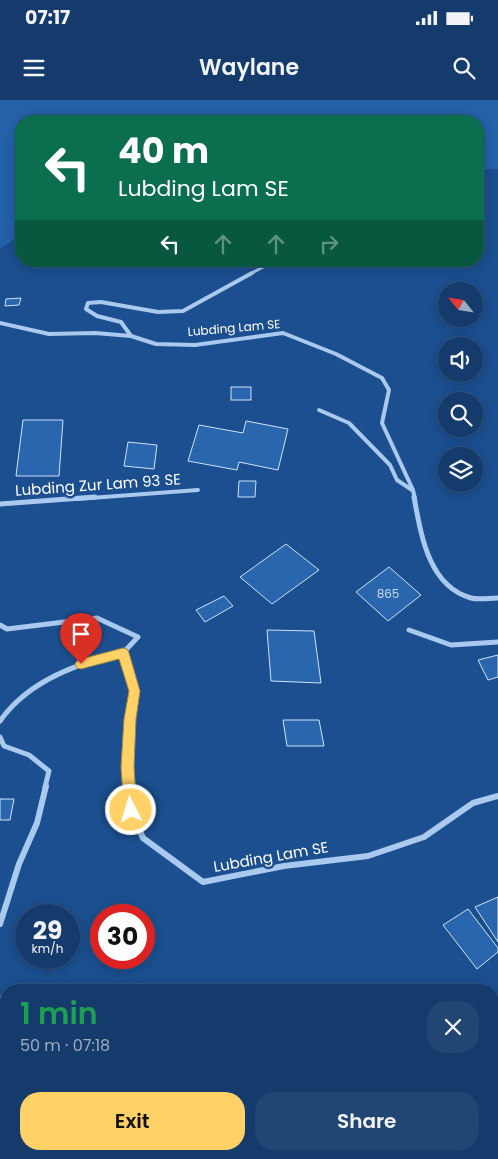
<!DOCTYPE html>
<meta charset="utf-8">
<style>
:root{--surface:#143b6b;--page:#214673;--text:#f1f3f6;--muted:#9dadc1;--line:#33557e;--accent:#ffd166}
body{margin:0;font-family:Poppins,sans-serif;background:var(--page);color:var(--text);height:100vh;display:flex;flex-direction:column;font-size:19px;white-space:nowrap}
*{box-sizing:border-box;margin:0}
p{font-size:16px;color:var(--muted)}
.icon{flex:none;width:28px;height:28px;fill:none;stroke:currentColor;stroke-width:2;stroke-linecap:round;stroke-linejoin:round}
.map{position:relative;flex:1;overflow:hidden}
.details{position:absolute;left:0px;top:884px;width:499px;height:176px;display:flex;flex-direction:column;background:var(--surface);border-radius:20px 20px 0 0;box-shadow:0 2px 12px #0003,0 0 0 1px var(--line)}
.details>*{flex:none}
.top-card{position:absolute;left:15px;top:15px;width:469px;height:152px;border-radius:20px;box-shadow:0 2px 12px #0003,0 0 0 1px var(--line);background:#0b6e4f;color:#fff;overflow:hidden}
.needle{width:32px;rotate:300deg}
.fabs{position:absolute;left:438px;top:182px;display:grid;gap:10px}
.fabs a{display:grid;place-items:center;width:45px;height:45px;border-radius:50%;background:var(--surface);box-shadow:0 2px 12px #0003,0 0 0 1px var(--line);font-size:25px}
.speed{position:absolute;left:15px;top:804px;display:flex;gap:10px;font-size:25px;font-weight:700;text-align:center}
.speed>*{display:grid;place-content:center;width:65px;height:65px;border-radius:50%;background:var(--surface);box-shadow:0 2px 12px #0003,0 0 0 1px var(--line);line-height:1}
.speed small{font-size:12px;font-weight:400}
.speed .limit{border:8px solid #d22;background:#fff;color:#111}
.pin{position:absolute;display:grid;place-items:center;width:42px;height:42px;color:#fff;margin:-51px -21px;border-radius:50% 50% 50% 0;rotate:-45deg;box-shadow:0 0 5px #0007}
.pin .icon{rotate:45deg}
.me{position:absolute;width:55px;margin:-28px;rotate:355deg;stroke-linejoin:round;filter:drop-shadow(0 0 4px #0008)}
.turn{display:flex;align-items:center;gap:18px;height:105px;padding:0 20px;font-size:22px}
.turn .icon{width:65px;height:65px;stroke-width:2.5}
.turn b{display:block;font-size:35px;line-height:42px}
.lanes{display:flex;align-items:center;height:48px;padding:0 20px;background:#0003;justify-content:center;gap:25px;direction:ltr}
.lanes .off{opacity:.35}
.round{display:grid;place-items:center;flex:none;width:52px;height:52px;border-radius:20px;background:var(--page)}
.overview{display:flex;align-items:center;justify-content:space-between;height:85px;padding:0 20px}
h1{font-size:30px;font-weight:600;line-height:38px;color:#1e9e55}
.button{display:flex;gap:10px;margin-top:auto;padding:10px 20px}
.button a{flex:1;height:58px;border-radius:20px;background:var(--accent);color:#111;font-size:20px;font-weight:600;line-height:58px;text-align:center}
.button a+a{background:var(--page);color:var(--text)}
.status{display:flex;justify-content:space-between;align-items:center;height:35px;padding:0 25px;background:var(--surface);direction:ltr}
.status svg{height:14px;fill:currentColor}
header{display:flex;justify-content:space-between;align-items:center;height:65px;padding:0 20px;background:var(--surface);font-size:22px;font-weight:600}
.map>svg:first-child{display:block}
.green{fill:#2461a8}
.building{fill:#2a66ad;stroke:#cfe3fa}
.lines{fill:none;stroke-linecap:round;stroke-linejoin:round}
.street-far3{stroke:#a9c9ee;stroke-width:3}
.street-far2{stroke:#a9c9ee;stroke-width:4}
.street-far1{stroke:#a9c9ee;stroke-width:5}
.street{stroke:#a9c9ee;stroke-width:6}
.route{fill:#ffd166;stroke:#a68842}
.labels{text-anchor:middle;stroke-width:5;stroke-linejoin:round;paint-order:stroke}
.far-street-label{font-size:12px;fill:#fff;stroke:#1b4f8f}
.number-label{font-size:12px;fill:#cad9ea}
.street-label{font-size:15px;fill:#fff;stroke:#1b4f8f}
</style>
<div class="status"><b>07:17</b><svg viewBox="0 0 49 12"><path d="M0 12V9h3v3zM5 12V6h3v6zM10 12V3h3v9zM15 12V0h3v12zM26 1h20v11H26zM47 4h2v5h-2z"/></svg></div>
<header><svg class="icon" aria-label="menu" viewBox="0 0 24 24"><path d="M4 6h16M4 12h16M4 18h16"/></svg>Waylane<svg class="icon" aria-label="search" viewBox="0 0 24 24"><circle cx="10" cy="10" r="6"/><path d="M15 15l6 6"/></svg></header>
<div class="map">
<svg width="498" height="1059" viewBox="0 0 498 1059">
<rect width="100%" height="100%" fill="#1b4f8f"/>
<polygon class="green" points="0,0 498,0 498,69 478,69 478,21 21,21 21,134 0,149"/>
<g class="building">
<polygon points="21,198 19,205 5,206 6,199"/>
<rect x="231" y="287" width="20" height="13"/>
<polygon points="23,320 63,320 59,376 16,376"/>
<polygon points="246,321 288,329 278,370 239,362 237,370 188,361 199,325 243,333"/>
<polygon points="128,342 157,345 154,369 124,366"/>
<polygon points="239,381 256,381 255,397 238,397"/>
<polygon points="286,444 319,470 272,504 240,477"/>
<polygon points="389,467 421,495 388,521 356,492"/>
<polygon points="224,496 233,506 205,522 196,510"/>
<polygon points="267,530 314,531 321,583 271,581"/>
<polygon points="498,555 498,577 488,580 478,560"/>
<polygon points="283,620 319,620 324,646 287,646"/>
<polygon points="0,699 14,699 10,720 0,720"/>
<polygon points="498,797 498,842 475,807"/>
<polygon points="468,809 498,848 498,852 477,869 443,825"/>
</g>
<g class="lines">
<polyline class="street-far3" points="250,174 265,166 344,161"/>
<g class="street-far2">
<polyline points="252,173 183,211 158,212 101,202 88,203 86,209 97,216 121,222 131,236 156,244 195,245 283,233 336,254 382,278 389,290 382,323 413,390 415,399"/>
<polyline points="0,223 49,234 95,233 131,236"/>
<polyline points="319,310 349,323 390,365 397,380 412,390"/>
<polyline points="77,399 198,390"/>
</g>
<g class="street-far1">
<path d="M414 397C421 434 428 486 471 498 478 500 490 498 498 498"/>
<polyline points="0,404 95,397"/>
<polyline points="0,525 7,529 97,518 138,537 123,553"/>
<polyline points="409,530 451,545 498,542"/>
<path d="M0 621C28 581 77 563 123 553L135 591 130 619 127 667 129 687"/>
<polyline points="0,637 4,646 29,655 49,671 45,687"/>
</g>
<g class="street">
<polyline points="129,686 131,710 143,738 203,782 284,766 368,756 424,737 473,703 498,696"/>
<polyline points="0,824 19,764 37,723 46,686"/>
<polyline points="0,899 6,927"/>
<polyline points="0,1013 6,1016"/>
<polyline points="88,1054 109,1059"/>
<polyline points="142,1054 147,1059"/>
</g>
</g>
<polygon class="route" points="123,548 127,549 129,553 140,591 136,619 134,667 137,710 136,714 131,716 126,714 124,710 121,667 124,619 129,591 119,559 81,569 77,568 75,564 77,561 81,559"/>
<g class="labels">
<g class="far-street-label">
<text transform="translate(234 228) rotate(-5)" y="4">Lubding Lam SE</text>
</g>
<g class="number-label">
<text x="388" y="498">865</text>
</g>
<g class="street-label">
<text transform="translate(98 385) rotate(-4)" y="5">Lubding Zur Lam 93 SE</text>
<text transform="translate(271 757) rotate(-10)" y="5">Lubding Lam SE</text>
</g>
</g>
</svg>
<div class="fabs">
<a><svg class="needle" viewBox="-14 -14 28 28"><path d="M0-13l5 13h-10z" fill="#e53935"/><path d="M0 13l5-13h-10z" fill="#9dadc1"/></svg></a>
<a><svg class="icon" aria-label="sound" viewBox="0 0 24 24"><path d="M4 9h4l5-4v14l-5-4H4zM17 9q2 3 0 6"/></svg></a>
<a><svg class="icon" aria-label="search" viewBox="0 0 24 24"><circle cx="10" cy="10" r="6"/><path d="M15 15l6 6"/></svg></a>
<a><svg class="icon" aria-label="layers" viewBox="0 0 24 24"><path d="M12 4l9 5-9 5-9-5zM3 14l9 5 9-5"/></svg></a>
</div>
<div class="speed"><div>29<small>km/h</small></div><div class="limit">30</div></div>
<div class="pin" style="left:81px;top:564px;background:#d93025"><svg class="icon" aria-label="arrive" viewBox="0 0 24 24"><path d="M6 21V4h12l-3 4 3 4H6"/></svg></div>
<svg class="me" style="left:131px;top:710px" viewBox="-20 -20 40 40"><circle r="17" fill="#ffd166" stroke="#fff" stroke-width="3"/><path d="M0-11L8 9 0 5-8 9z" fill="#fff"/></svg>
<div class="top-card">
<div class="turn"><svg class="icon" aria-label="left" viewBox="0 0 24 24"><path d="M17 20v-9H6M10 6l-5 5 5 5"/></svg><div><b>40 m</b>Lubding Lam SE</div></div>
<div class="lanes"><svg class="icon" aria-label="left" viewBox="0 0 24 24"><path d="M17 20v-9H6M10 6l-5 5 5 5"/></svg><svg class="icon off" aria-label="ahead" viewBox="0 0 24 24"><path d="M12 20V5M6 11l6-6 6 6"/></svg><svg class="icon off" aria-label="ahead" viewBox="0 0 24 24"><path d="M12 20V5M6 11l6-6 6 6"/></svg><svg class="icon off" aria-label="right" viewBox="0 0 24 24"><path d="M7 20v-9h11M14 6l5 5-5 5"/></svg></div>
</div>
<section class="details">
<div class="overview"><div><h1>1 min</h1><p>50 m · 07:18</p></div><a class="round"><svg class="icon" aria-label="close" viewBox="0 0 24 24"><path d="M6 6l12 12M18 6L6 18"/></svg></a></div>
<div class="button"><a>Exit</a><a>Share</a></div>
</section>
</div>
